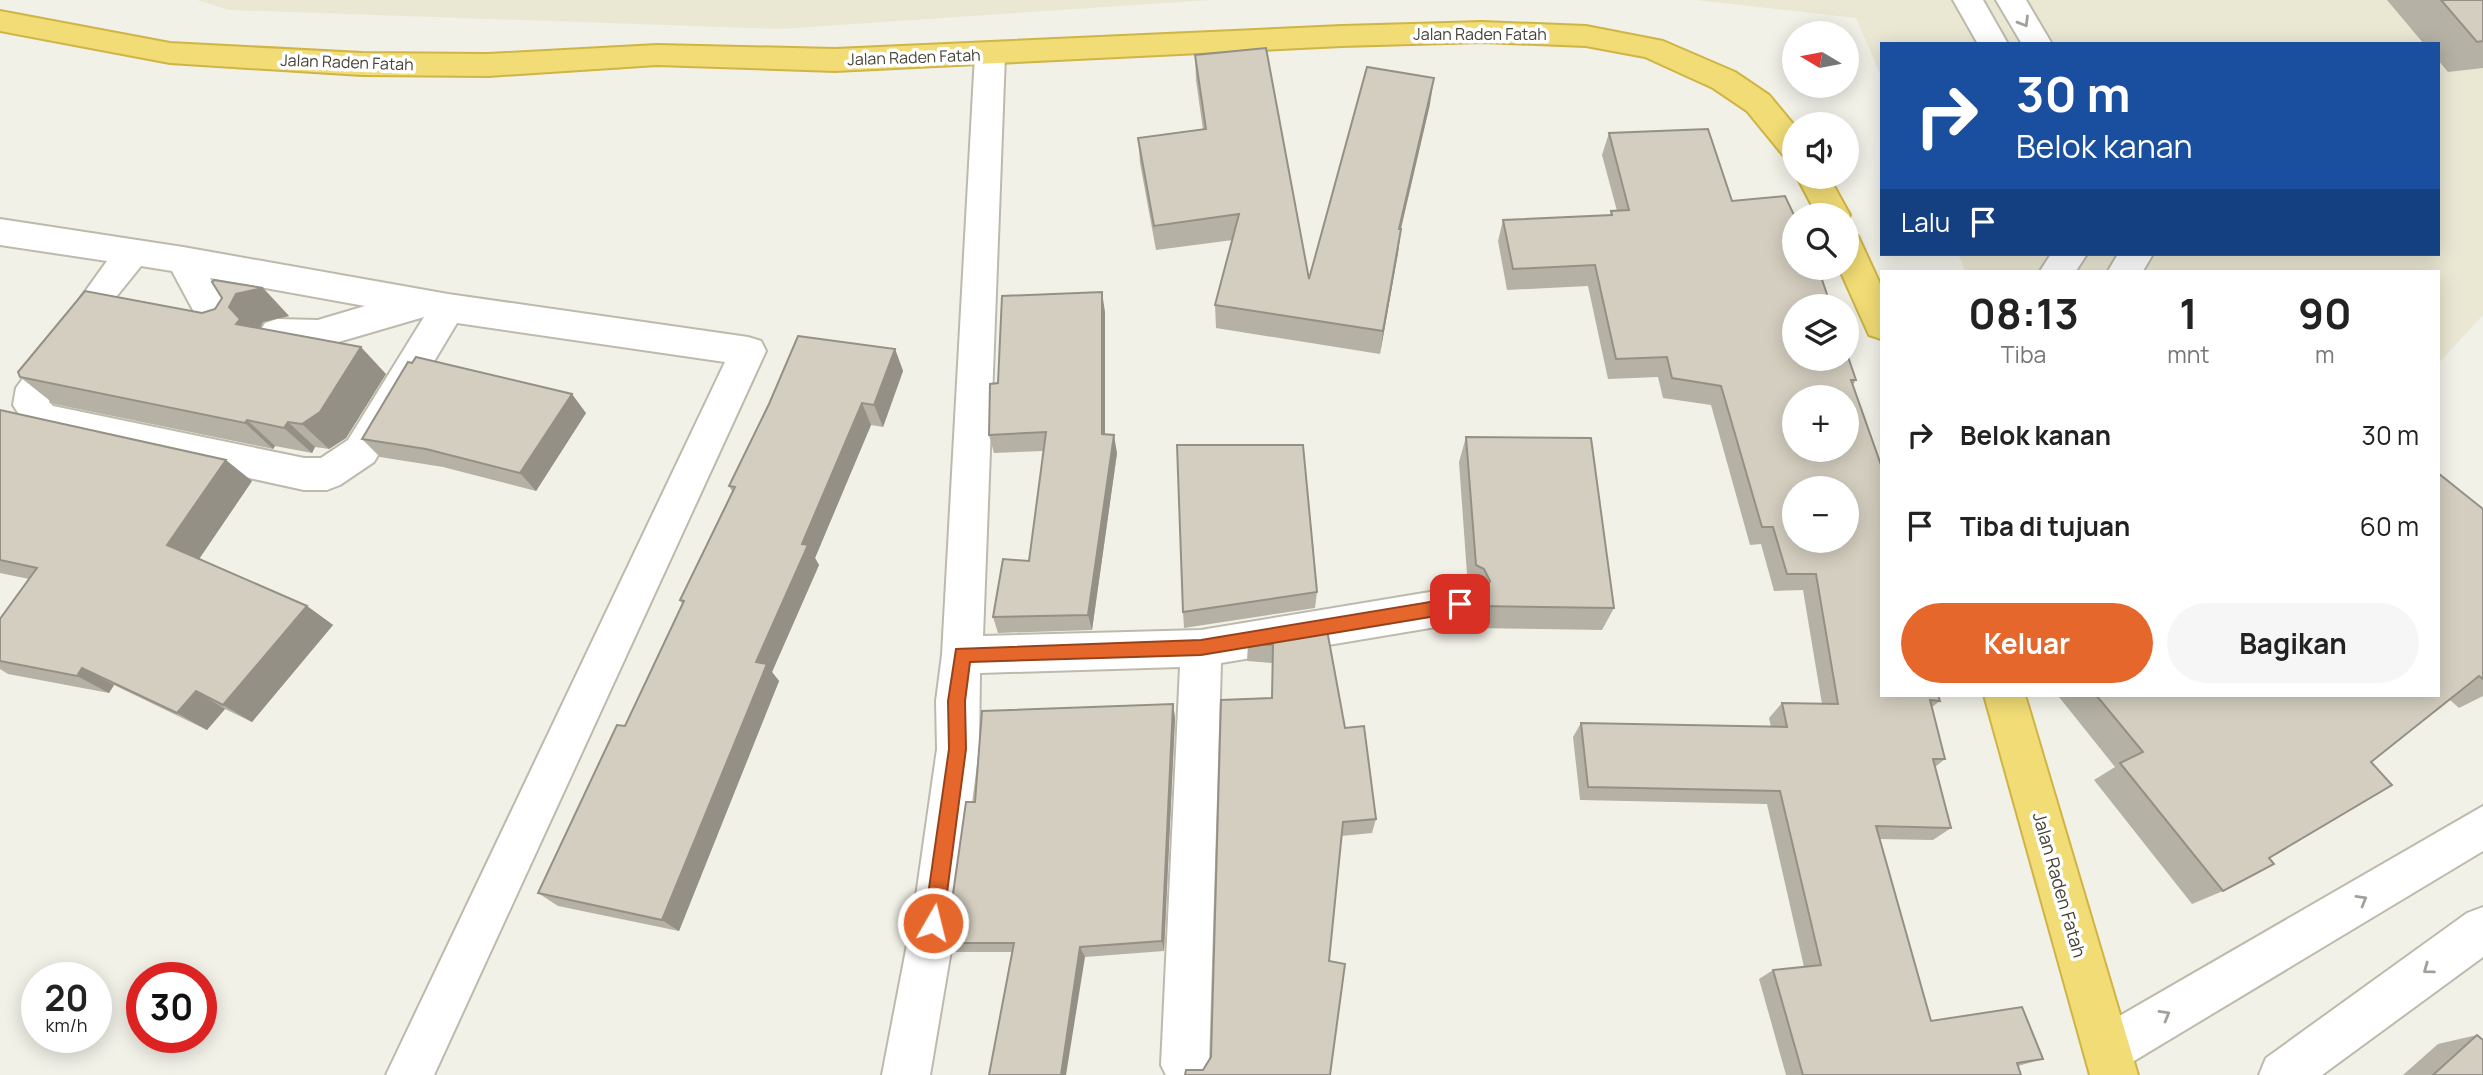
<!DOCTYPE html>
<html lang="id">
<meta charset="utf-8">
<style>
:root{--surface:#fff;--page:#f6f6f6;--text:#222;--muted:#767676;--accent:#e6672b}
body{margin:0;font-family:Manrope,sans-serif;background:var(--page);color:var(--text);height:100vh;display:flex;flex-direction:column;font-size:26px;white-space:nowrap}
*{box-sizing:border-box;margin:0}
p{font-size:23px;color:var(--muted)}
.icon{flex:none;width:38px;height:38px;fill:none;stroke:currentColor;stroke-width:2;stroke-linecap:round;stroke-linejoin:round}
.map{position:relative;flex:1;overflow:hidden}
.side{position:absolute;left:1880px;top:270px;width:560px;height:427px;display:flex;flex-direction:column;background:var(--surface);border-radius:0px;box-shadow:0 4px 18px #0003}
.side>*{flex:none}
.guide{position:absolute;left:1880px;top:42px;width:560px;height:214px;border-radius:0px;box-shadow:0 4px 18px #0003;background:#1a4fa0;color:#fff;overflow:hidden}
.needle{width:46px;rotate:280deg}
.fabs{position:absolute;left:1782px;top:21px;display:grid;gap:14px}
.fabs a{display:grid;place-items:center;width:77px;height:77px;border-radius:50%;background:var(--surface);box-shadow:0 4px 18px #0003;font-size:35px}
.speed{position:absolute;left:21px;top:962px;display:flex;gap:14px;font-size:35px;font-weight:700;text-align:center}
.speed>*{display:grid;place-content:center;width:91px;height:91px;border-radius:50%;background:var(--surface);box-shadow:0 4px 18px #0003;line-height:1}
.speed small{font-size:18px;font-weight:400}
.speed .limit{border:10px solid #d22;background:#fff;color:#111}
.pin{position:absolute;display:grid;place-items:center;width:60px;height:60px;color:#fff;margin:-30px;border-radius:14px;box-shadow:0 4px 10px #0006}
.me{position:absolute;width:77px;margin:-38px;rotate:8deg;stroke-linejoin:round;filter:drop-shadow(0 0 5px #0008)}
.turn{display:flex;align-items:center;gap:24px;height:147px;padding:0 21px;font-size:32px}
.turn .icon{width:91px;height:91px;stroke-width:2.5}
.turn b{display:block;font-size:49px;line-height:60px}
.then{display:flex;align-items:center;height:66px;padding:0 21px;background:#0003;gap:14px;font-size:26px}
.eta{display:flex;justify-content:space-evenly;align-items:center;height:119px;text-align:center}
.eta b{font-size:42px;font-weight:700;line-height:49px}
.button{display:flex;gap:14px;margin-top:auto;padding:14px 21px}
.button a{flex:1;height:80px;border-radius:42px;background:var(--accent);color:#fff;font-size:28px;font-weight:700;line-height:80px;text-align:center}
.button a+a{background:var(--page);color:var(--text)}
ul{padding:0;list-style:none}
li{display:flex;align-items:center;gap:21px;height:91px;padding:0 21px}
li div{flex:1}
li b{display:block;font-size:26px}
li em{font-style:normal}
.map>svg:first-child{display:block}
.education{fill:#eae8d3}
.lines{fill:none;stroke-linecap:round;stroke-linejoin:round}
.minor-casing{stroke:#bdbaac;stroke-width:4}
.highway-casing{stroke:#cfb446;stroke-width:4}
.minor{fill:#fff;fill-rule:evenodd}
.highway{fill:#f1dc75;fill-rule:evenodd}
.wall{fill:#b5b1a4}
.shaded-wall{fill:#949086}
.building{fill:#d3cebf;stroke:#949086;stroke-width:2;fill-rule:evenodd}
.oneway{stroke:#a2a09b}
.route{fill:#e6672b;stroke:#96431c;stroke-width:2}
.labels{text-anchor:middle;stroke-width:7;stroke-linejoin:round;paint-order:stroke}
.far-street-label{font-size:16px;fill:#454237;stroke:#fff}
.street-label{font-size:18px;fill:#454237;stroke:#fff}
</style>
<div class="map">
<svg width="2483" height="1075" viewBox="0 0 2483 1075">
<rect width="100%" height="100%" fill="#f2f1e8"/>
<g class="education">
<polygon points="197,0 1210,0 780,29 229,10"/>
<polygon points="1696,0 2483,0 2483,315 2438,364 2438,271 1965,271 1958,254 2438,254 2438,44 1881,44 1881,76 1856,18"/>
</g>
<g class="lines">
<g class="minor-casing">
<g id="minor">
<polygon points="1953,0 1983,0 2008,44 1978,44"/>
<polygon points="1996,0 2026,0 2052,44 2022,44"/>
<polygon points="990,45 1001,48 1005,55 983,636 1201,630 1460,587 1474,593 1480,605 1474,617 1460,623 1221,663 1209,1065 1204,1075 1166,1075 1161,1065 1180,667 980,673 979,749 959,903 930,1075 882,1075 915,903 937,749 936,701 942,655 975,55 979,48"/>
<path d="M0 219 183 247 448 294 748 337 761 341 766 351 434 1075H386L725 362 457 323 374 462 340 485 327 490H304L29 430 13 405 16 388 107 261 0 245ZM141 266 172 271 201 325 230 338 242 334 247 324 242 314 225 305 210 278 365 306 318 320 277 319 265 323 259 333 265 343 277 347 318 348 424 317 348 440 321 458H304L53 406 49 402 50 393 112 302Z"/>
<polygon points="2051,254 2087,254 2076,271 2040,271"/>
<polygon points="2118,254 2153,254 2143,271 2108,271"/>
<polygon points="2483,806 2483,851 2124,1067 2107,1073 2090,1067 2084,1050 2090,1033"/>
<polygon points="2483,907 2483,957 2322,1075 2259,1075 2266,1058 2467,913"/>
</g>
</g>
<g class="highway-casing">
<g id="highway">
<polygon points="0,11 170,43 362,53 488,54 657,45 835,49 1342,26 1482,22 1586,26 1663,41 1735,72 1769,95 1794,125 1794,158 1783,155 1747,111 1713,88 1645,57 1586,46 1482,42 1342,46 835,71 657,65 488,76 362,75 170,63 0,31"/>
<polygon points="1797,177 1829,177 1850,215 1846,221 1846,215 1817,215"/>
<polygon points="1846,232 1858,236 1881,286 1881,339 1869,335 1839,268 1846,268"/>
<polygon points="1984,695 2025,695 2138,1075 2090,1075"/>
</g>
</g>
<use href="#minor" class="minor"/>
<use href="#highway" class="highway"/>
</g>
<g class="wall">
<polygon points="2387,0 2483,0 2483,68 2448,72 2438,60 2438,44 2424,44"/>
<polygon points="1195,55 1309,279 1430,104 1401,229 1398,253 1380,354 1216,328 1215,305 1233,240 1156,250 1140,163 1138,138 1203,130 1196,80"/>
<polygon points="1609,133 1732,201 1856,380 1853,385 1940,701 1932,707 1945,759 1935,767 1951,828 1933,840 1879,839 1931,1021 2043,1059 2018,1066 2021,1075 1786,1075 1759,979 1773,970 1804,967 1767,804 1580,800 1573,737 1581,723 1771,727 1769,718 1782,703 1822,704 1803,590 1774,591 1761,544 1750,545 1711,405 1663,398 1658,377 1608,379 1588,286 1507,290 1498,241 1503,220 1610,215 1611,211 1617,211 1602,155"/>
<polygon points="263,288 289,316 263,322 260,328 386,374 346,438 329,449 315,447 312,453 275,446 273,449 54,404 20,377 215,309 222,298"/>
<polygon points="1105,312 1105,434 1117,453 1092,630 998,633 993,617 1029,561 1044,451 994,453 989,435"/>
<polygon points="895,349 903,371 883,427 871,425 815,558 819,565 772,672 779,681 679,931 558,906 538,893 625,726 682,604 680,600 732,491 729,486 769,404"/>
<polygon points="0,410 252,481 199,559 307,606 333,625 252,722 225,709 207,730 114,685 109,693 8,674 0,669 0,619 29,579 0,573"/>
<polygon points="586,413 536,491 443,467 380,457 362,439"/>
<polygon points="1466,437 1614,608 1602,630 1471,628 1471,621 1478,599 1480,598 1476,592 1468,588 1459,462"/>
<polygon points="2483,509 2483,696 2459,708 2450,700 2371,762 2269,858 2223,891 2192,904 2094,780 2115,767 2059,697 2062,695 2438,695"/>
<polygon points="1317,592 1315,608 1184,628 1183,612"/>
<polygon points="1327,630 1345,728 1364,726 1376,819 1372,833 1341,836 1329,961 1345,964 1330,1075 1185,1075 1186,1070 1203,1070 1211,1057 1221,700 1272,698 1272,663 1247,661 1248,643"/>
<polygon points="1173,704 1175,718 1164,951 1085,957 1012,952 953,952 946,943 975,802"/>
<polygon points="2477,1035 2483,1075 2403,1075 2438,1044"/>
</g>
<g class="shaded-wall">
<polygon points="1434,78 1430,104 1395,253 1399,229"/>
<polygon points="1401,229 1398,253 1380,354 1383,331"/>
<polygon points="263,288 289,316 263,322 257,334 236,324 229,307 236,294"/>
<polygon points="1102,292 1105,312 1105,453 1102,434"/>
<polygon points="361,347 386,374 346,438 329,449 302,424"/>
<polygon points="895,349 903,371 883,427 874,405"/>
<polygon points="572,394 586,413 536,491 520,473"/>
<polygon points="862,403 871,425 815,558 819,565 772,672 779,681 679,931 662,920 756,662 802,544"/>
<polygon points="247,420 275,446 273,449 245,423"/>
<polygon points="288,422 315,447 312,453 284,428"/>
<polygon points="1114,435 1117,453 1092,630 1088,615"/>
<polygon points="226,460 252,481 195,565 167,545"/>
<polygon points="307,606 333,625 252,722 223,705"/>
<polygon points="82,668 114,685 109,693 77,676"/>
<polygon points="196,691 225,709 207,730 177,713"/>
<polygon points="1173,704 1175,718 1164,951 1162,941"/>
<polygon points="1080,947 1085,957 1066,1075 1061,1075"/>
</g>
<g class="building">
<polygon points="2441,0 2483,0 2483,41 2477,42"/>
<polygon points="1266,48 1309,279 1367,67 1434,78 1399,229 1401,229 1383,331 1215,305 1239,214 1154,226 1138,138 1206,129 1195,55"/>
<path d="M1708 129 1732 201 1785 196 1794 215V268H1818L1831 306H1794V359H1846V351L1856 380H1851L1881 465V695H1938L1940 701 1930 700 1945 759H1933L1951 828 1876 826 1931 1021 2022 1007 2043 1059 2017 1063 2021 1075H1803L1773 970 1821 965 1780 791 1588 787 1581 723 1787 727 1782 703 1838 704 1816 574H1787L1773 527H1762L1721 386 1672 378 1667 357 1616 359 1595 265 1513 269 1503 220 1612 215 1611 211 1629 210 1609 133ZM1794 397H1846V450H1794ZM1794 488H1846V541H1794Z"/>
<polygon points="214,280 263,288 236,294 229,307 240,319 236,324 361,347 320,412 302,424 288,422 284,428 247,420 245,423 20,377 18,372 85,291 202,313 215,309 222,298 212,282"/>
<polygon points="1102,292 1102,434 1114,435 1088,615 993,617 1003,559 1029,561 1046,432 989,435 990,384 998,383 1002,296"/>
<polygon points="798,336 895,349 874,405 862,403 802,544 808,545 756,662 767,664 662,920 538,893 617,725 625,726 684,601 680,600 735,487 729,486 769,404"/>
<polygon points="416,357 572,394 520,473 426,449 362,439 408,362 412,363"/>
<polygon points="0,410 226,460 167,545 307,606 223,705 196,691 177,713 82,668 77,676 0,661 0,619 37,568 0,560"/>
<polygon points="1466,437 1591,438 1614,608 1479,606 1478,599 1484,596 1490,581 1484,569 1476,565"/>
<polygon points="1177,445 1303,445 1317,592 1183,612"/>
<polygon points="2438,473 2483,509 2483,679 2479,676 2371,762 2392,785 2269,858 2274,864 2223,891 2120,763 2143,752 2096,695 2438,695"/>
<polygon points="1327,630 1345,728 1364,726 1376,819 1343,822 1329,961 1345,964 1330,1075 1185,1075 1186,1070 1203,1070 1211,1057 1221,700 1272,698 1273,645 1248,643"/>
<polygon points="1173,704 1162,941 1080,947 1061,1075 989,1075 1014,943 946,943 966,802 975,802 982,711"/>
<polygon points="2477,1035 2483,1040 2483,1075 2433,1075"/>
</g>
<defs><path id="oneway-chevron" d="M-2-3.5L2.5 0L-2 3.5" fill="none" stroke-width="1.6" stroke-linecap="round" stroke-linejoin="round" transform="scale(1.75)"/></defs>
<g class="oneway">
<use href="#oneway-chevron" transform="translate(2024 22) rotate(59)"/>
<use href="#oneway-chevron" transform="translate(2362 900) rotate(-30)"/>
<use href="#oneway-chevron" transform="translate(2428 969) rotate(144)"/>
<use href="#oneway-chevron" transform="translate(2165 1015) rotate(-30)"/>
</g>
<polygon class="route" points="1460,597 1468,604 1460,612 1201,655 970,662 965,701 966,749 943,923 940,929 933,932 927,929 924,923 949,749 948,701 956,649 1201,640"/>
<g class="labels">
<g class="far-street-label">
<text x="1480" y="40">Jalan Raden Fatah</text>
<text transform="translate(914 57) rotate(-2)" y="6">Jalan Raden Fatah</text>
<text transform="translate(347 62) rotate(2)" y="6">Jalan Raden Fatah</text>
</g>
<g class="street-label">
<text transform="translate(2059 885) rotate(74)" y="6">Jalan Raden Fatah</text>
</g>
</g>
</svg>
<div class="fabs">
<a><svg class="needle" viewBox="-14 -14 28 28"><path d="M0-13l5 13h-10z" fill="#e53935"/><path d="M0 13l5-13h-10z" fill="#767676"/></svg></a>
<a><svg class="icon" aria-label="sound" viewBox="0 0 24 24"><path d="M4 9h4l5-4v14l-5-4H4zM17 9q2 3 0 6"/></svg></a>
<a><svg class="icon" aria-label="search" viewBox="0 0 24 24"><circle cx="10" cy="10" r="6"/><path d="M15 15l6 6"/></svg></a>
<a><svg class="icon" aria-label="layers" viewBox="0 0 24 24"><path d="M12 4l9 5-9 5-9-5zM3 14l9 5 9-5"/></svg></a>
<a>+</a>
<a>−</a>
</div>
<div class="speed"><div>20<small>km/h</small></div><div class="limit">30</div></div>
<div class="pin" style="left:1460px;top:604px;background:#d93025"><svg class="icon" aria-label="arrive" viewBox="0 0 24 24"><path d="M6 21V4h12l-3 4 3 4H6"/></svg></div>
<svg class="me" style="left:933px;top:923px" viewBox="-20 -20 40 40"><circle r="17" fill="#e6672b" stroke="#fff" stroke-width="3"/><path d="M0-11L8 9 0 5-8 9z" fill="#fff"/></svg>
<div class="guide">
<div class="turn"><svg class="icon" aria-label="right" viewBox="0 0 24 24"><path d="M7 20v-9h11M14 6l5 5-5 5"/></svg><div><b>30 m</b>Belok kanan</div></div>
<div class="then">Lalu<svg class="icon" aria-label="arrive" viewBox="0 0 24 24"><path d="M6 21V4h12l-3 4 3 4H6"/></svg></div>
</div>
<section class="side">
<div class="eta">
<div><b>08:13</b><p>Tiba</p></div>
<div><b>1</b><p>mnt</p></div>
<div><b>90</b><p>m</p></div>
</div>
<ul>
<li><svg class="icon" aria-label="right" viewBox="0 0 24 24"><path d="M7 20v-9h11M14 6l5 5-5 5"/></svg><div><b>Belok kanan</b></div><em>30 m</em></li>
<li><svg class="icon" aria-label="arrive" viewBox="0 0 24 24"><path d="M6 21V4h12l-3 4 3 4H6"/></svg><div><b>Tiba di tujuan</b></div><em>60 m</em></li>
</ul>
<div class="button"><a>Keluar</a><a>Bagikan</a></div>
</section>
</div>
